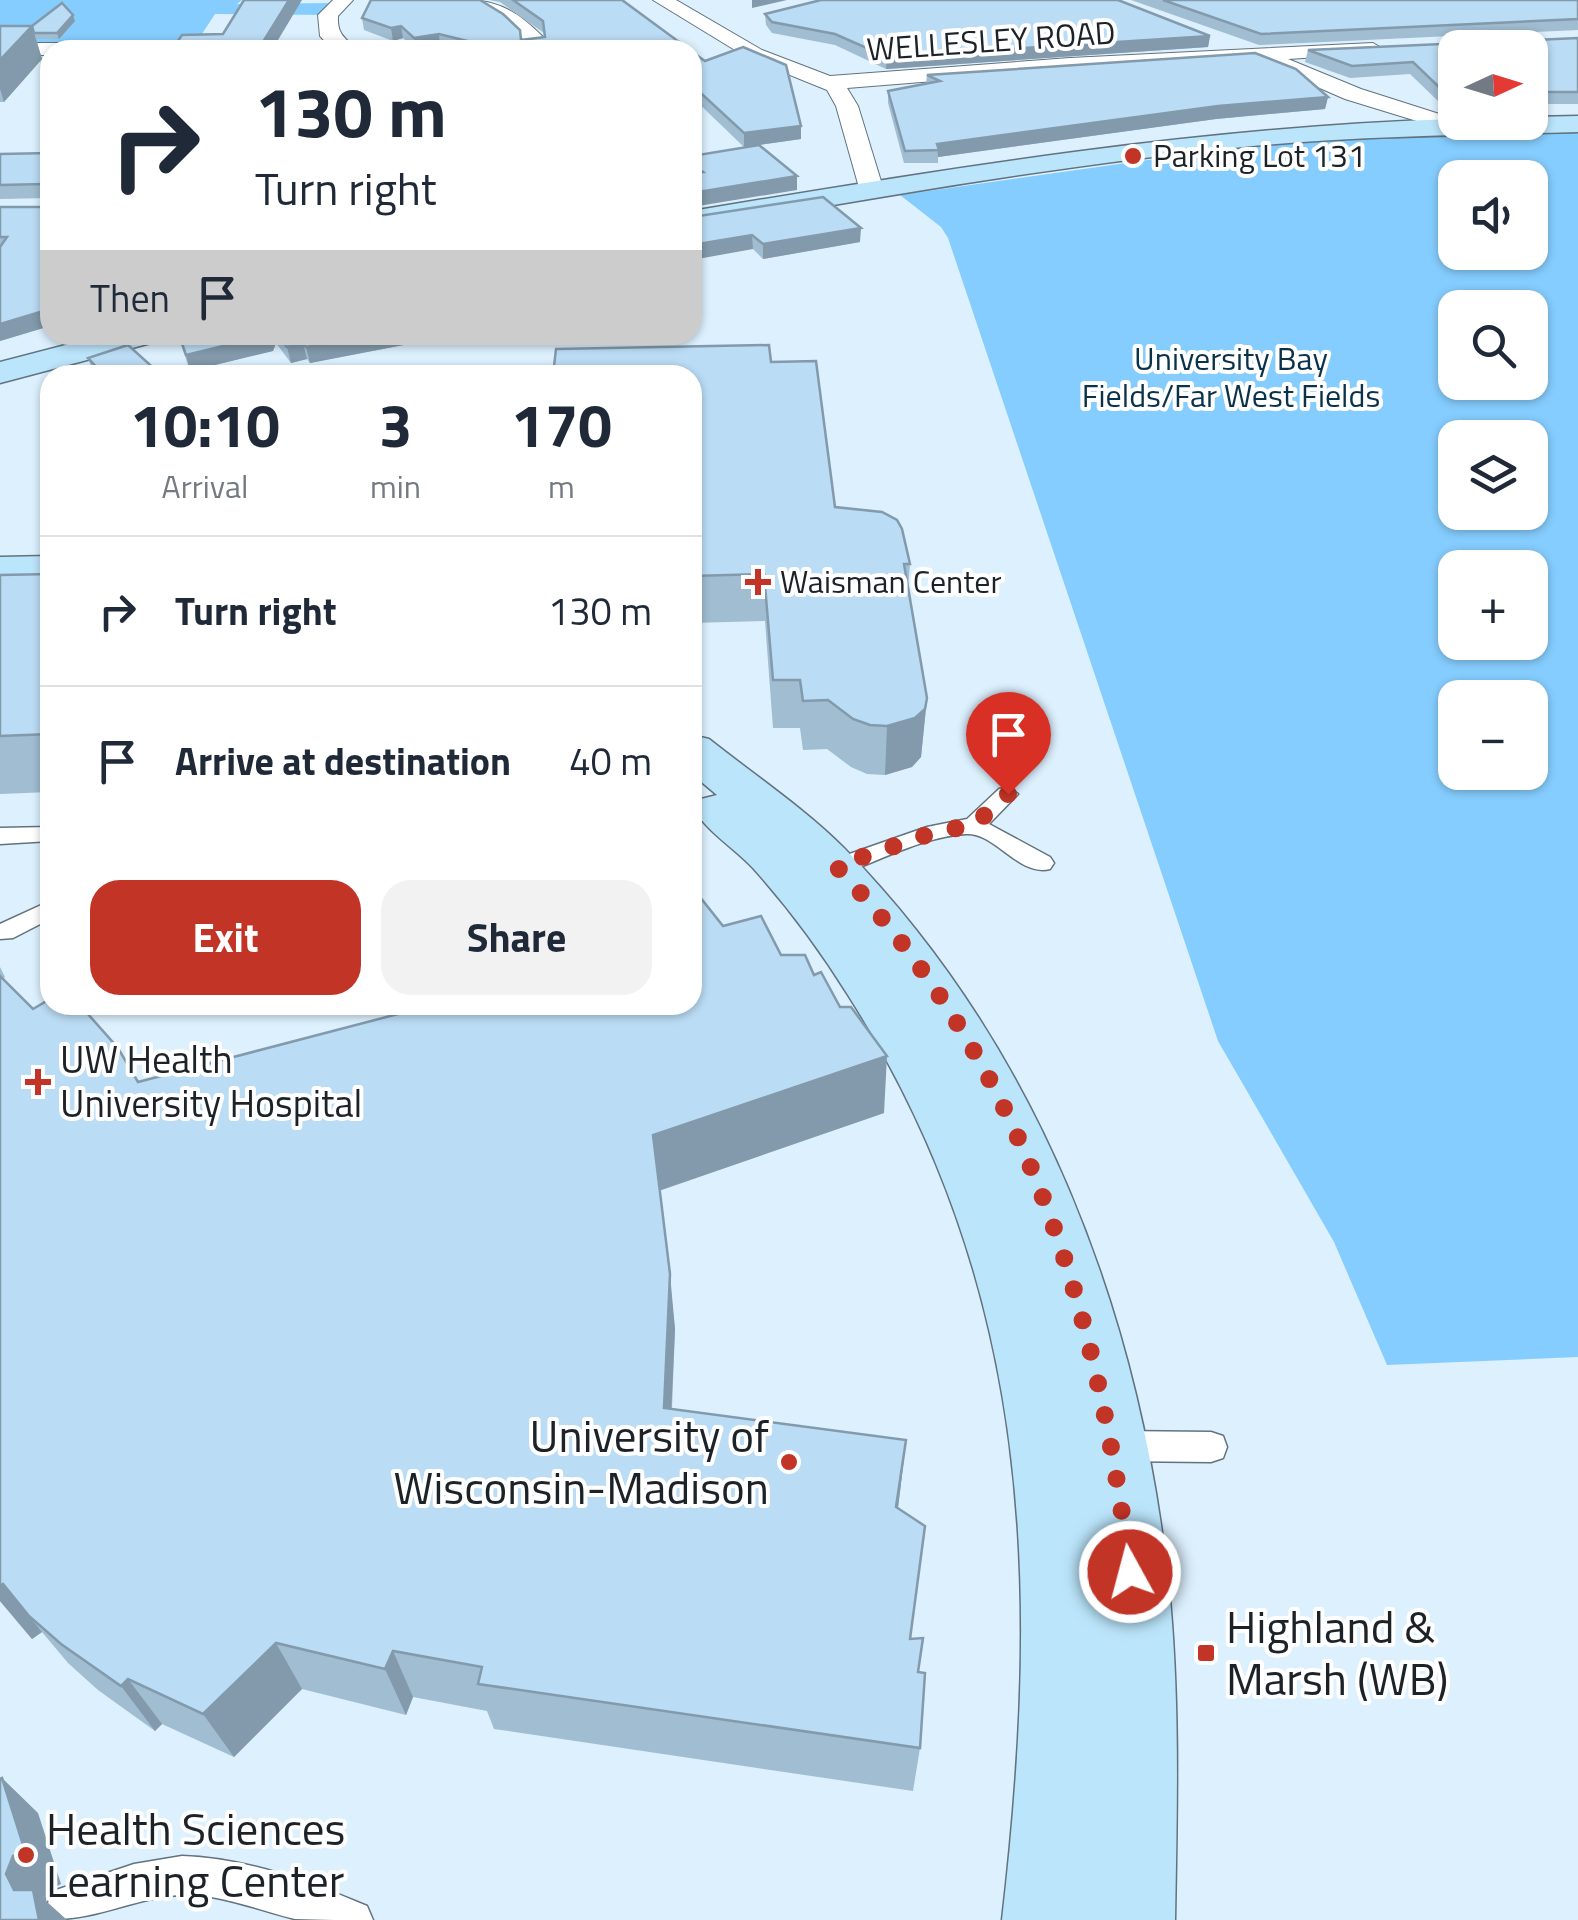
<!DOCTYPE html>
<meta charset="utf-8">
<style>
:root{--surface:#fff;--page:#f2f2f3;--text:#1f2937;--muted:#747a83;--line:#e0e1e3;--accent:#c13426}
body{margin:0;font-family:"Titillium Web",sans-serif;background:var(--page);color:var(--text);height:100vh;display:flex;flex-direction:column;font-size:38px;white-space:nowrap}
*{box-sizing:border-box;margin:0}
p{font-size:32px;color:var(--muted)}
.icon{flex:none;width:55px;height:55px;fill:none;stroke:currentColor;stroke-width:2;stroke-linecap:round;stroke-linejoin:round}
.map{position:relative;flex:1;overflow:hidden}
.details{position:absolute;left:40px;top:365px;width:662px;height:650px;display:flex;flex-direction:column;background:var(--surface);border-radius:30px;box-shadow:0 2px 8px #0004}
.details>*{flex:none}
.hud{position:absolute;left:40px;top:40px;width:662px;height:305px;border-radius:30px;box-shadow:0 2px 8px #0004;background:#fff;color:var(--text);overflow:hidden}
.needle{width:65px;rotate:86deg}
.tools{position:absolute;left:1438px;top:30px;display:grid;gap:20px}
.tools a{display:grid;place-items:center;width:110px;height:110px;border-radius:20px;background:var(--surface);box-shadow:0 2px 8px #0004;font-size:50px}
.pin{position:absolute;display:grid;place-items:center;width:85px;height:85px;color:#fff;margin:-102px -42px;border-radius:50% 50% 50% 0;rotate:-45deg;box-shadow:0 0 10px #0007}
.pin .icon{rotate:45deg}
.me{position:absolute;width:110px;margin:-55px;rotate:353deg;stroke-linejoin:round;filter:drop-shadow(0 0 8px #0008)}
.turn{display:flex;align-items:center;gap:35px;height:210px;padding:0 50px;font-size:45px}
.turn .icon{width:130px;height:130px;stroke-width:2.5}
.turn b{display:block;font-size:70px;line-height:85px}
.then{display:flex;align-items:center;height:95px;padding:0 50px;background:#0003;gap:20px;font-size:38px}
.eta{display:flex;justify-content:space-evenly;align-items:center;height:170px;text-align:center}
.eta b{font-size:60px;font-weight:700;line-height:70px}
.action{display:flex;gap:20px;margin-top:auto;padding:20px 50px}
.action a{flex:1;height:115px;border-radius:30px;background:var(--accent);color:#fff;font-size:40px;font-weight:700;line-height:115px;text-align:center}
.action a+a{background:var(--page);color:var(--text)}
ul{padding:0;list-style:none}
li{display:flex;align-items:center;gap:30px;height:150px;padding:0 50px;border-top:2px solid var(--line)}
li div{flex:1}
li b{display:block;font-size:38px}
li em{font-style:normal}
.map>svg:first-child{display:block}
.green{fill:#85cdfe;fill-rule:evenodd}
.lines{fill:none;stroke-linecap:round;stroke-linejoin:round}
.lane-casing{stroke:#62737f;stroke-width:3}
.street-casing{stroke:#62737f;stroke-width:2}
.secondary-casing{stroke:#62737f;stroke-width:3}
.lane{fill:#fff;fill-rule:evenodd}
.street{fill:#fff;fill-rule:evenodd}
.secondary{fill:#bbe5fb;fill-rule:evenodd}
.wall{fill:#a0bdd2}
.shaded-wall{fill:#829aab}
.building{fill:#badcf4;stroke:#829aab;stroke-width:2.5}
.route{stroke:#c13426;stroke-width:18;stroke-dasharray:0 32.4}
.poi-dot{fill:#c13426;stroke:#fff;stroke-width:4}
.labels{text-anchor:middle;stroke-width:8;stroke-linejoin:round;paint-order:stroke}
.far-street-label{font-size:32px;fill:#1c2328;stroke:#fff}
.far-poi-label{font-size:32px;fill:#1c2328;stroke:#fff;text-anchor:start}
.far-park-label{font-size:32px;fill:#0a324a;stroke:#fff}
.poi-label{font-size:38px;fill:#1c2328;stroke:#fff;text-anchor:start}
.near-poi-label{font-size:45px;fill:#1c2328;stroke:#fff;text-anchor:start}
</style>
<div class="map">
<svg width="1578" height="1920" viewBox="0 0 1578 1920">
<rect width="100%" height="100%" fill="#dcf0fe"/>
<g class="green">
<polygon points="0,0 242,0 237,4 340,3 328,15 215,14 198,40 0,49"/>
<path d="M1578 131V1357L1387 1365 1334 1242 1218 1041 948 238 941 227 900 195 1240 147 1327 140ZM1455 178H1530V252H1455ZM1455 308H1530V382H1455ZM1455 438H1530V512H1455ZM1455 568H1530V642H1455ZM1455 698H1530V772H1455Z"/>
</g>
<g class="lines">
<g class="lane-casing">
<g id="lane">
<polygon points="125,43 147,50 97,50 98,48"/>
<path d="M1007 787 1018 794 989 824 1050 857 1054 863 1050 869C1019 877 995 832 966 834 917 837 870 867 823 880L811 872 815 866 927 827 967 819 999 789Z"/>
<polygon points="50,827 50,841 0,844 0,828"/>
<polygon points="50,901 50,919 13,938 0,939 0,924"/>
<polygon points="1116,1431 1211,1432 1223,1436 1227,1447 1223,1458 1211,1462 1116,1461 1104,1457 1100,1446 1104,1435"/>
<path d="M182 1856C246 1858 308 1881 367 1906L373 1920C349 1920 319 1920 295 1919 257 1910 222 1894 182 1895 137 1897 97 1920 53 1919L47 1905 53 1891 134 1864Z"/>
</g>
</g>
<g class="street-casing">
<g id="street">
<path d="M333 0H353L338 16C337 36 346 37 356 50H333L320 36 318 15Z"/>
<path d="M466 0C499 0 519 13 542 36L543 47 525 50V41L507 23Z"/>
<polygon points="653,0 676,0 762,50 830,76 1070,58 1373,43 1383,49 1380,53 1288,59 1361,89 1455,119 1455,122 1467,122 1470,127 1459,134 1345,99 1267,65 1264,61 1070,70 847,88 858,106 884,191 872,198 860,191 836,106 827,90 748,58"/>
<polygon points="0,43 68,43 78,49 50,50 50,55 0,55"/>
</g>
</g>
<g class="secondary-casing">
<g id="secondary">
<path d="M1578 116V132C1466 135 1354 136 1243 147 1058 165 875 198 692 229V211C946 169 1198 127 1455 119V122H1530V117Z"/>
<polygon points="104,335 160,335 155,342 0,383 0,362"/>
<polygon points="50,556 50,580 0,581 0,557"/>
<path d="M692 735 709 739C753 774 804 808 844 848 1039 1047 1140 1313 1169 1588 1180 1698 1177 1809 1175 1920H1002C1041 1586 1034 1288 848 995 820 950 788 907 753 868 734 848 709 833 694 810L701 799 717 795 692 774Z"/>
</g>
</g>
<use href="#lane" class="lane"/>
<use href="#street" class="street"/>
<use href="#secondary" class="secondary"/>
</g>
<g class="wall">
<polygon points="489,0 622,0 690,50 454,50 440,47 416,50 403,38 393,41 364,30 362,18 521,40 545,37 544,33 500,2"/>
<polygon points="1131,0 1578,0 1578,30 1259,45"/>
<polygon points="765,14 1210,36 1208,47 886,69 835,45 772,33 766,25"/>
<polygon points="75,21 59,39 36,39 42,59 4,102 0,102 0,26 32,26"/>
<polygon points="1578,38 1578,104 1530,104 1530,48 1455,48 1455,104 1438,101 1410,74 1350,78 1305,62 1308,50"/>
<polygon points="692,52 801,139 744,147 693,98"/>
<polygon points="927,75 1328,97 1325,109 1216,119 938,157 938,163 904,163 888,103 888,91 926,83"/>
<polygon points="50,153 50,326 0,341 0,207 45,207 47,198 0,199 0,154"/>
<polygon points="692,217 860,242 763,259 753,249"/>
<polygon points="178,335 447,335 445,337 310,363 307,359 291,363 276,343 273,351 190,371"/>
<polygon points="88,358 159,375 94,375"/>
<polygon points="771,362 835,507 910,564 908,589 927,698 921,757 912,767 885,775 867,774 851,767 827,749 803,750 800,728 773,728 765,621 692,623 692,375"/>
<polygon points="50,574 50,792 0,794 0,575"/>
<polygon points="723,926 781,955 884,1113 659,1191 675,1329 672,1409 906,1440 898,1509 910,1639 918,1672 920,1748 913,1791 494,1729 487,1711 413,1697 406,1715 302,1689 234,1757 162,1724 155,1731 98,1690 68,1663 42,1632 32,1639 0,1601 0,967 5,977 3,979 33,1009 138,1082 415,1010 414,1005 692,1005"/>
</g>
<g class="shaded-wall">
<polygon points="289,0 302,0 272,50 258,50"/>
<polygon points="752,0 787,0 752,8"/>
<polygon points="73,15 75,21 59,39 57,33"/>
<polygon points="32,26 42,59 4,102 0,89 0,60"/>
<polygon points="401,26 403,38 393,41 391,28"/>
<polygon points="439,34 440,47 416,50 414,38"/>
<polygon points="1210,36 1208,47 886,69 887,57"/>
<polygon points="1328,97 1325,109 1216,119 938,157 937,144 1218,106"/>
<polygon points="801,126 801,139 744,147 744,133"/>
<polygon points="797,176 797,190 692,207 692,193"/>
<polygon points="861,228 860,242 763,259 763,244"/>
<polygon points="752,235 753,249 692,260 692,245"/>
<polygon points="50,309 50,326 0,341 0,324"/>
<polygon points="269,335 274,335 276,343 273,351 190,371 186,355"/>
<polygon points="369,335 447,335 445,337 310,363 306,347"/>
<polygon points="303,343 307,359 291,363 287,347"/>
<polygon points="927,698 921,757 912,767 885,775 887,726"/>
<polygon points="887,1056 884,1113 658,1191 653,1135"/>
<polygon points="670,1274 675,1329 669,1460 664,1408"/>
<polygon points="906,1440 900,1492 891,1558 896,1507"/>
<polygon points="3,1584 42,1632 32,1639 0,1601 0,1586"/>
<polygon points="276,1643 302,1689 234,1757 203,1714"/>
<polygon points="393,1651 413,1697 406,1715 385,1669"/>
<polygon points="128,1679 162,1724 155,1731 121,1686"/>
<polygon points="2,1778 38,1813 61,1884 50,1890 46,1901 67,1920 39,1920 14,1890 6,1874"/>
</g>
<g class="building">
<polygon points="244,0 289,0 258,50 160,50 173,48 182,35 223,34"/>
<polygon points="371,0 480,0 503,14 520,30 521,40 545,37 543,21 513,0 622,0 690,50 504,50 439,34 414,38 401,26 391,28 362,18"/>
<polygon points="821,0 1118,0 1210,36 887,57 835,34 772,22 765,14"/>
<polygon points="1163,0 1578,0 1578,19 1261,34"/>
<polygon points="62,3 73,15 57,33 34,33 32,26"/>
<polygon points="0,26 32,26 0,60"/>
<polygon points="1578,38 1578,92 1530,92 1530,48 1455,48 1455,92 1441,89 1413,62 1352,66 1308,50"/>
<polygon points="743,47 786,65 801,126 744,133 692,85 692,52 705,61"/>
<polygon points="1255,53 1296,69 1328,97 1218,106 937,144 939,150 905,151 888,91 940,81 927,75"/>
<polygon points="759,145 797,176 692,193 692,173 703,172 692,164 692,156"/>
<polygon points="50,153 50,309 0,324 0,247 7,237 0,237 0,207 45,207 49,188 45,184 0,185 0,154"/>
<polygon points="823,197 861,228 763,244 752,235 692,245 692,217"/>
<polygon points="179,335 269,335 186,355"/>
<polygon points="278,335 369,335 306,347 303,343 287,347"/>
<polygon points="128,345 158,372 146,375 104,375 88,358"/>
<polygon points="769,345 771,362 816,361 835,507 882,512 897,520 902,529 910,564 904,564 927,698 925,709 915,718 887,726 870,725 853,719 828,700 803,701 800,680 773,680 764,574 692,576 692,375 553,375 556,349"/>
<polygon points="50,574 50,734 0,736 0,575"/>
<polygon points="692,887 723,926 761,916 781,955 805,955 814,975 821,972 840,1007 851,1007 887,1056 653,1135 670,1274 664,1408 906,1440 896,1507 925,1526 910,1639 923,1638 918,1672 925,1673 920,1748 478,1684 482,1667 393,1651 385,1669 276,1643 203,1714 128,1679 121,1686 61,1644 29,1616 3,1584 0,1586 0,976 33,1009 50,999 50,1005 58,1005 68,1014 87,1013 118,1048 138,1082 417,1009 416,1005 692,1005"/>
<polygon points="2,1778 25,1851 13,1856 6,1874 14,1890 33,1890 39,1920 0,1920 0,1779"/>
</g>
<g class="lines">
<path class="route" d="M1008 794 974 825 935 832 836 866C1025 1065 1097 1306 1130 1572"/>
</g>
<g class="poi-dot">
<circle cx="1133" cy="156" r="10"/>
<path d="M753 567h10v10h10v10h-10v10h-10v-10h-10v-10h10z"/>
<path d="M33 1067h10v10h10v10h-10v10h-10v-10h-10v-10h10z"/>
<circle cx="789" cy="1462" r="10"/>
<rect x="1196" y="1643" width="20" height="20" rx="5"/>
<circle cx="26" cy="1855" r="10"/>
</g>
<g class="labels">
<g class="far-street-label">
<text transform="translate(991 41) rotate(-4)" y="11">WELLESLEY ROAD</text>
</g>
<g class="far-poi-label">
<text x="1153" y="167">Parking Lot 131</text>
<text x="780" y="593">Waisman Center</text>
</g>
<g class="far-park-label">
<text x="1231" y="370">University Bay<tspan x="1231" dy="37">Fields/Far West Fields</tspan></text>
</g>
<g class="poi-label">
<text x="60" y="1073">UW Health<tspan x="60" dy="44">University Hospital</tspan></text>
</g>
<g class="near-poi-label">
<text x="769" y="1452" text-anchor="end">University of<tspan x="769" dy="52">Wisconsin-Madison</tspan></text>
<text x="1226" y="1643">Highland &amp;<tspan x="1226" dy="52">Marsh (WB)</tspan></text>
<text x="46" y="1845">Health Sciences<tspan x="46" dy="52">Learning Center</tspan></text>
</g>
</g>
</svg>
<div class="tools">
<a><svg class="needle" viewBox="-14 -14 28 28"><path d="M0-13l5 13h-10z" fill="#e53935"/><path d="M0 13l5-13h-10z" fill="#747a83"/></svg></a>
<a><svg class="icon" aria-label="sound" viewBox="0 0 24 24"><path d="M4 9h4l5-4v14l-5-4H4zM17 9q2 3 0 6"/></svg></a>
<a><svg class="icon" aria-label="search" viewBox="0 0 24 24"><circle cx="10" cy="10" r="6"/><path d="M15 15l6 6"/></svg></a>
<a><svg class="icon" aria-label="layers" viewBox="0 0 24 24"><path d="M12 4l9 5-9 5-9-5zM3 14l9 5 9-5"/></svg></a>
<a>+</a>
<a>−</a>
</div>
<div class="pin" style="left:1008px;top:794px;background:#d93025"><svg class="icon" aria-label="arrive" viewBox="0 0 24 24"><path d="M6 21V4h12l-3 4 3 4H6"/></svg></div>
<svg class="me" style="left:1130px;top:1572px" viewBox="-20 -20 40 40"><circle r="17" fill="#c13426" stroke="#fff" stroke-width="3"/><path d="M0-11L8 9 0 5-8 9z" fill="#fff"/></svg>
<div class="hud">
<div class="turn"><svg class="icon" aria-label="right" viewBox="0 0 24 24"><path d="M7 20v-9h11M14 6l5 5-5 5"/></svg><div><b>130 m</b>Turn right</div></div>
<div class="then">Then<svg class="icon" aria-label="arrive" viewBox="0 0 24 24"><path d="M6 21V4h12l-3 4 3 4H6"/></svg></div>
</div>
<section class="details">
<div class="eta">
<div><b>10:10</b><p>Arrival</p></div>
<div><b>3</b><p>min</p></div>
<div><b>170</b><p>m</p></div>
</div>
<ul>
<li><svg class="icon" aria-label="right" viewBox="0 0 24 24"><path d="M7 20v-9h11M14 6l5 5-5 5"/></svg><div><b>Turn right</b></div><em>130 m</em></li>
<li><svg class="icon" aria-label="arrive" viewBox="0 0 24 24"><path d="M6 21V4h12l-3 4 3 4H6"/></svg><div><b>Arrive at destination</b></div><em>40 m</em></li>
</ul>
<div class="action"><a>Exit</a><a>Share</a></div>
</section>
</div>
